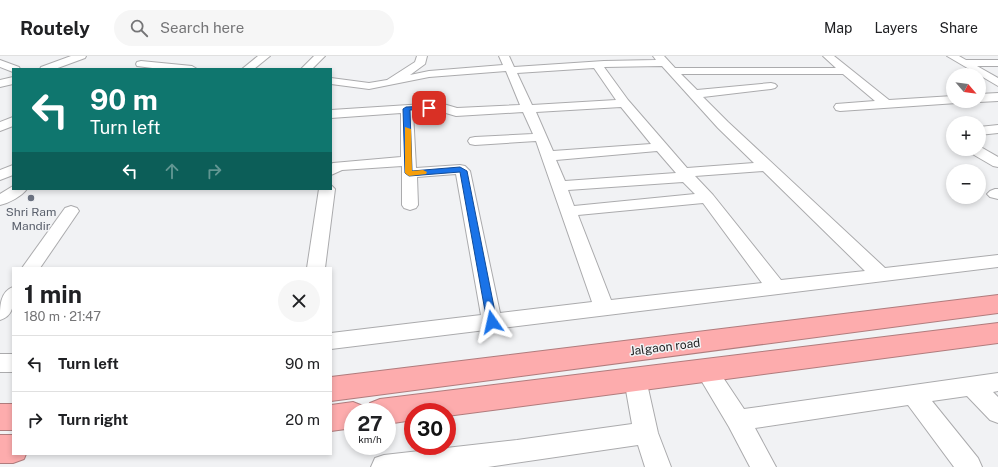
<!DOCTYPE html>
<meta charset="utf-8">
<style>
:root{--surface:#fff;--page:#f6f6f6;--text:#202124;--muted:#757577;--line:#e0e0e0}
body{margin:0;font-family:"Public Sans",sans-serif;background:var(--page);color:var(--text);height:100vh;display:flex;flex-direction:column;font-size:15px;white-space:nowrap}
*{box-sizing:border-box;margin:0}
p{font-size:13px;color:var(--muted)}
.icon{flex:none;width:22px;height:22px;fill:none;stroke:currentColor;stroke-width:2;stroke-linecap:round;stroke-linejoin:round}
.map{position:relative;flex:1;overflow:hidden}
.side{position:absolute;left:12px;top:211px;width:320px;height:188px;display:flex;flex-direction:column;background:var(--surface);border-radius:0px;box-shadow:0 2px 6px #0003}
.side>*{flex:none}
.hud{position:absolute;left:12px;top:12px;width:320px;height:122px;border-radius:0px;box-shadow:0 2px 6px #0003;background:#0f766e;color:#fff;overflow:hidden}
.needle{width:26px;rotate:118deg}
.fabs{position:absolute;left:946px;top:12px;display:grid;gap:8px}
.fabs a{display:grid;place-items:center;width:40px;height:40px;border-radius:50%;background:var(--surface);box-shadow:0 2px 6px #0003;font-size:20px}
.speed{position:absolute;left:344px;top:347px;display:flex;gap:8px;font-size:20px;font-weight:700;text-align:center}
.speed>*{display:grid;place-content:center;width:52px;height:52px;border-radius:50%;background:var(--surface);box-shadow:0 2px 6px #0003;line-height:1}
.speed small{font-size:10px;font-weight:400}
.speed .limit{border:6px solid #d22;background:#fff;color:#111}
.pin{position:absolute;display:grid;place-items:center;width:34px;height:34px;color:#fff;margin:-17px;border-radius:8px;box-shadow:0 2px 6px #0006}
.me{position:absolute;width:44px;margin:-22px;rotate:349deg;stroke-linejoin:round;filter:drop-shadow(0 0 3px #0008)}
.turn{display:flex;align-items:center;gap:14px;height:84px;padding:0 12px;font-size:18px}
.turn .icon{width:52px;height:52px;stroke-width:2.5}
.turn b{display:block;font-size:28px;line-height:34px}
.lanes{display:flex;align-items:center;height:38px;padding:0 12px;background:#0003;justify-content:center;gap:20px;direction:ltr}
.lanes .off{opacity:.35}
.round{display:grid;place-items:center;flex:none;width:42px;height:42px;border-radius:21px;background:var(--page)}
.headline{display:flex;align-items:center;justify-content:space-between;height:68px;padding:0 12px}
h1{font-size:24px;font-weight:700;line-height:30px}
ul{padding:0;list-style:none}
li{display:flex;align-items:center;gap:12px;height:56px;padding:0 12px;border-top:1px solid var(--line)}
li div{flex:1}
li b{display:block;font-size:15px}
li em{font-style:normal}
header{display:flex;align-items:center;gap:24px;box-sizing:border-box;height:56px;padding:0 20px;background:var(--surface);border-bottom:1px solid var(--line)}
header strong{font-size:19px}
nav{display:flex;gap:22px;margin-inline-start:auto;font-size:14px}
.search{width:280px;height:36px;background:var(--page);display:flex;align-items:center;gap:10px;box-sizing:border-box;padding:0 14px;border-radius:22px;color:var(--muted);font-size:15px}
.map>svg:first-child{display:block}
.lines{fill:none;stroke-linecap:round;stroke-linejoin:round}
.minor-casing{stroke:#ababad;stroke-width:2}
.highway-casing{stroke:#b07c7d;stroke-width:2}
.minor{fill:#fff;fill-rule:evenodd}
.highway{fill:#fdacad;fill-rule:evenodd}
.route{fill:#1a73e8;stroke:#114b97}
.slow{fill:#f59e0b}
.worship-dot{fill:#6b7280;stroke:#f1f2f4;stroke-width:1.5}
.labels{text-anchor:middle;stroke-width:3;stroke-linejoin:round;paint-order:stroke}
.worship-label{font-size:12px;fill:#5b616d;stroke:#f1f2f4}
.street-label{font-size:12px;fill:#222223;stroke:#f1f2f4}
</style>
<header>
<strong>Routely</strong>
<div class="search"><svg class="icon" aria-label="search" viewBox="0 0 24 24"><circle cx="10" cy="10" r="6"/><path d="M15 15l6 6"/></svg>Search here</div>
<nav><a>Map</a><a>Layers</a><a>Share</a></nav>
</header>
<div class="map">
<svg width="998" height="411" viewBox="0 0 998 411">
<rect width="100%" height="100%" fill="#f1f2f4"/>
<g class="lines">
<g class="minor-casing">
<g id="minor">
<polygon points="71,0 86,0 85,2 55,13 40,13 41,11"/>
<polygon points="258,0 270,0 254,13 242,13"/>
<polygon points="314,0 325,0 312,13 301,13"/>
<path d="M417 0H427L425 8 410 19 429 15 503 9 499 0H509L514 11 604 5 656 4 653 0H664L675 12H836L823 0H834L889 44 953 40V45H958L957 47 840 55 836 54 834 51 836 48 875 45 843 18H681L697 34 771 27 775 28 777 30 775 32 771 33 703 41 728 66 885 212 998 199V211L331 293V277L481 259 456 118 417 121 418 149 416 152 410 154 404 152 402 149V110L342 114 331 119V108L333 107 401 101V57L331 62V54L440 47 457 52 520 49 506 15 429 21 369 33 331 28V22L369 27 387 24 415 6ZM662 10 718 72 754 107 687 112 628 44 604 11ZM594 12 616 44 532 49 517 17ZM621 51 651 88 553 95 536 56ZM439 55 456 60 523 56 533 78 475 81 470 82 468 85 470 88 475 89 536 85 592 246 500 257 470 115 465 110 460 109 416 112 413 56ZM657 95 676 117 565 125 556 104ZM763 115 865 215 781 224 713 139 695 120ZM683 126 695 138 574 150 568 134ZM703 147 762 227 611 244 578 159Z"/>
<polygon points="947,0 959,0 966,4 998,4 998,10 977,10 998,22 998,30"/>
<polygon points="0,4 19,11 20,13 13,13 13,16 0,11"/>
<polygon points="141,5 192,10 197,13 160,13 137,10 136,8 137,6"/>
<polygon points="13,21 13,28 0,31 0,24"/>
<polygon points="998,37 998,45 979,46 977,45 979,45 979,38"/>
<polygon points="13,61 13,70 0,75 0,66"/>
<polygon points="998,69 998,77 979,79 979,71"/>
<polygon points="979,90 998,101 998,111 993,110 969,96 967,93 979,93"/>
<polygon points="13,109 13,119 0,124 0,114"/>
<polygon points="331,129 335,133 325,212 307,212 319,133 331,133"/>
<path d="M13 130V133H27C22 140 9 147 0 149V138Z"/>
<polygon points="995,133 998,133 998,143 990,141 987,138 990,135"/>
<polygon points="71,150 77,152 79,155 40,212 22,212 65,152"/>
<path d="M13 231C13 245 16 259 0 264 0 250 0 236 13 231Z"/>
<rect x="0" y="298" width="13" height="18"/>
<polygon points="706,305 714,308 744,353 998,317 998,335 993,336 998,341 998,367 990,364 967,340 932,345 978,402 982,411 954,411 908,349 755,372 776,411 750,411 729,371 695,314 698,308"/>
<polygon points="635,314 643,316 646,323 658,377 671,411 645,411 638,389 488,411 371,411 375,402 384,399 517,384 632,368 624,323 627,316"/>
</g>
</g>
<g class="highway-casing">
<g id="highway">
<polygon points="998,239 998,257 331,345 331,321"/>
<polygon points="998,267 998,287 447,360 447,356 413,356 413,364 387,368 387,356 353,356 353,372 331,375 331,349 353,346 363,350 366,355 370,347 380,343"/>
<rect x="0" y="348" width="13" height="26"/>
<polygon points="0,379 13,379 13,398 26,398 24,403 13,407 0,407"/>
</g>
</g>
<use href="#minor" class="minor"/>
<use href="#highway" class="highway"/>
</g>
<polygon class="route" points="429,50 431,50 431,53 410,54 412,115 460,111 467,115 497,266 495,269 488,269 487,266 460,116 409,120 405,117 403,53 406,51"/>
<polygon class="slow" points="405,71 411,73 412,115 423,114 427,116 426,118 409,120 405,117"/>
<circle class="worship-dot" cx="31" cy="142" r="4"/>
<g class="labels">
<g class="worship-label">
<text x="31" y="160">Shri Ram<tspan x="31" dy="14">Mandir</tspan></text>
</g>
<g class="street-label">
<text transform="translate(665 291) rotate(-7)" y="4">Jalgaon road</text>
</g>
</g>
</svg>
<div class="fabs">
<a><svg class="needle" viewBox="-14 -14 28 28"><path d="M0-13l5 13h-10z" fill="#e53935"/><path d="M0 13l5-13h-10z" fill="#757577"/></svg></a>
<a>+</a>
<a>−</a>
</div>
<div class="speed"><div>27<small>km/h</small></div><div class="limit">30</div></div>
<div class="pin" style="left:429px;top:52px;background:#d93025"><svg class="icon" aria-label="arrive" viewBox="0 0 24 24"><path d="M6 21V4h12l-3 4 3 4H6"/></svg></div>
<svg class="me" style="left:492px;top:266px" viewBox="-20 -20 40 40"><path d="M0-17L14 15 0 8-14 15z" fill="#1a73e8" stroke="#fff" stroke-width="4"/></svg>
<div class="hud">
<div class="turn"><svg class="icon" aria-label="left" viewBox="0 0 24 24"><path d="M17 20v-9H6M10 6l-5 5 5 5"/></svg><div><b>90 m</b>Turn left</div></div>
<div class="lanes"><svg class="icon" aria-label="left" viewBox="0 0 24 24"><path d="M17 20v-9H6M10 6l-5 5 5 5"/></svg><svg class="icon off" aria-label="ahead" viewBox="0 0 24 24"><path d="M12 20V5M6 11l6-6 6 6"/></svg><svg class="icon off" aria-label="right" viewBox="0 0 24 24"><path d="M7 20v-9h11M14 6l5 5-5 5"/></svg></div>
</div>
<section class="side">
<div class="headline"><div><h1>1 min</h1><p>180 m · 21:47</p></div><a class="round"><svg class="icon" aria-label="close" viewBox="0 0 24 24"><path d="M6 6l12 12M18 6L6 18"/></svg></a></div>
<ul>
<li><svg class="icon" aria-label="left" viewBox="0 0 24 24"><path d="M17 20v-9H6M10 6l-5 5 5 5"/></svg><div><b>Turn left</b></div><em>90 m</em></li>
<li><svg class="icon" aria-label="right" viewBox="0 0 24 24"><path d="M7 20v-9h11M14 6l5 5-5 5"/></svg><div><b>Turn right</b></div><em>20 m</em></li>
</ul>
</section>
</div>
